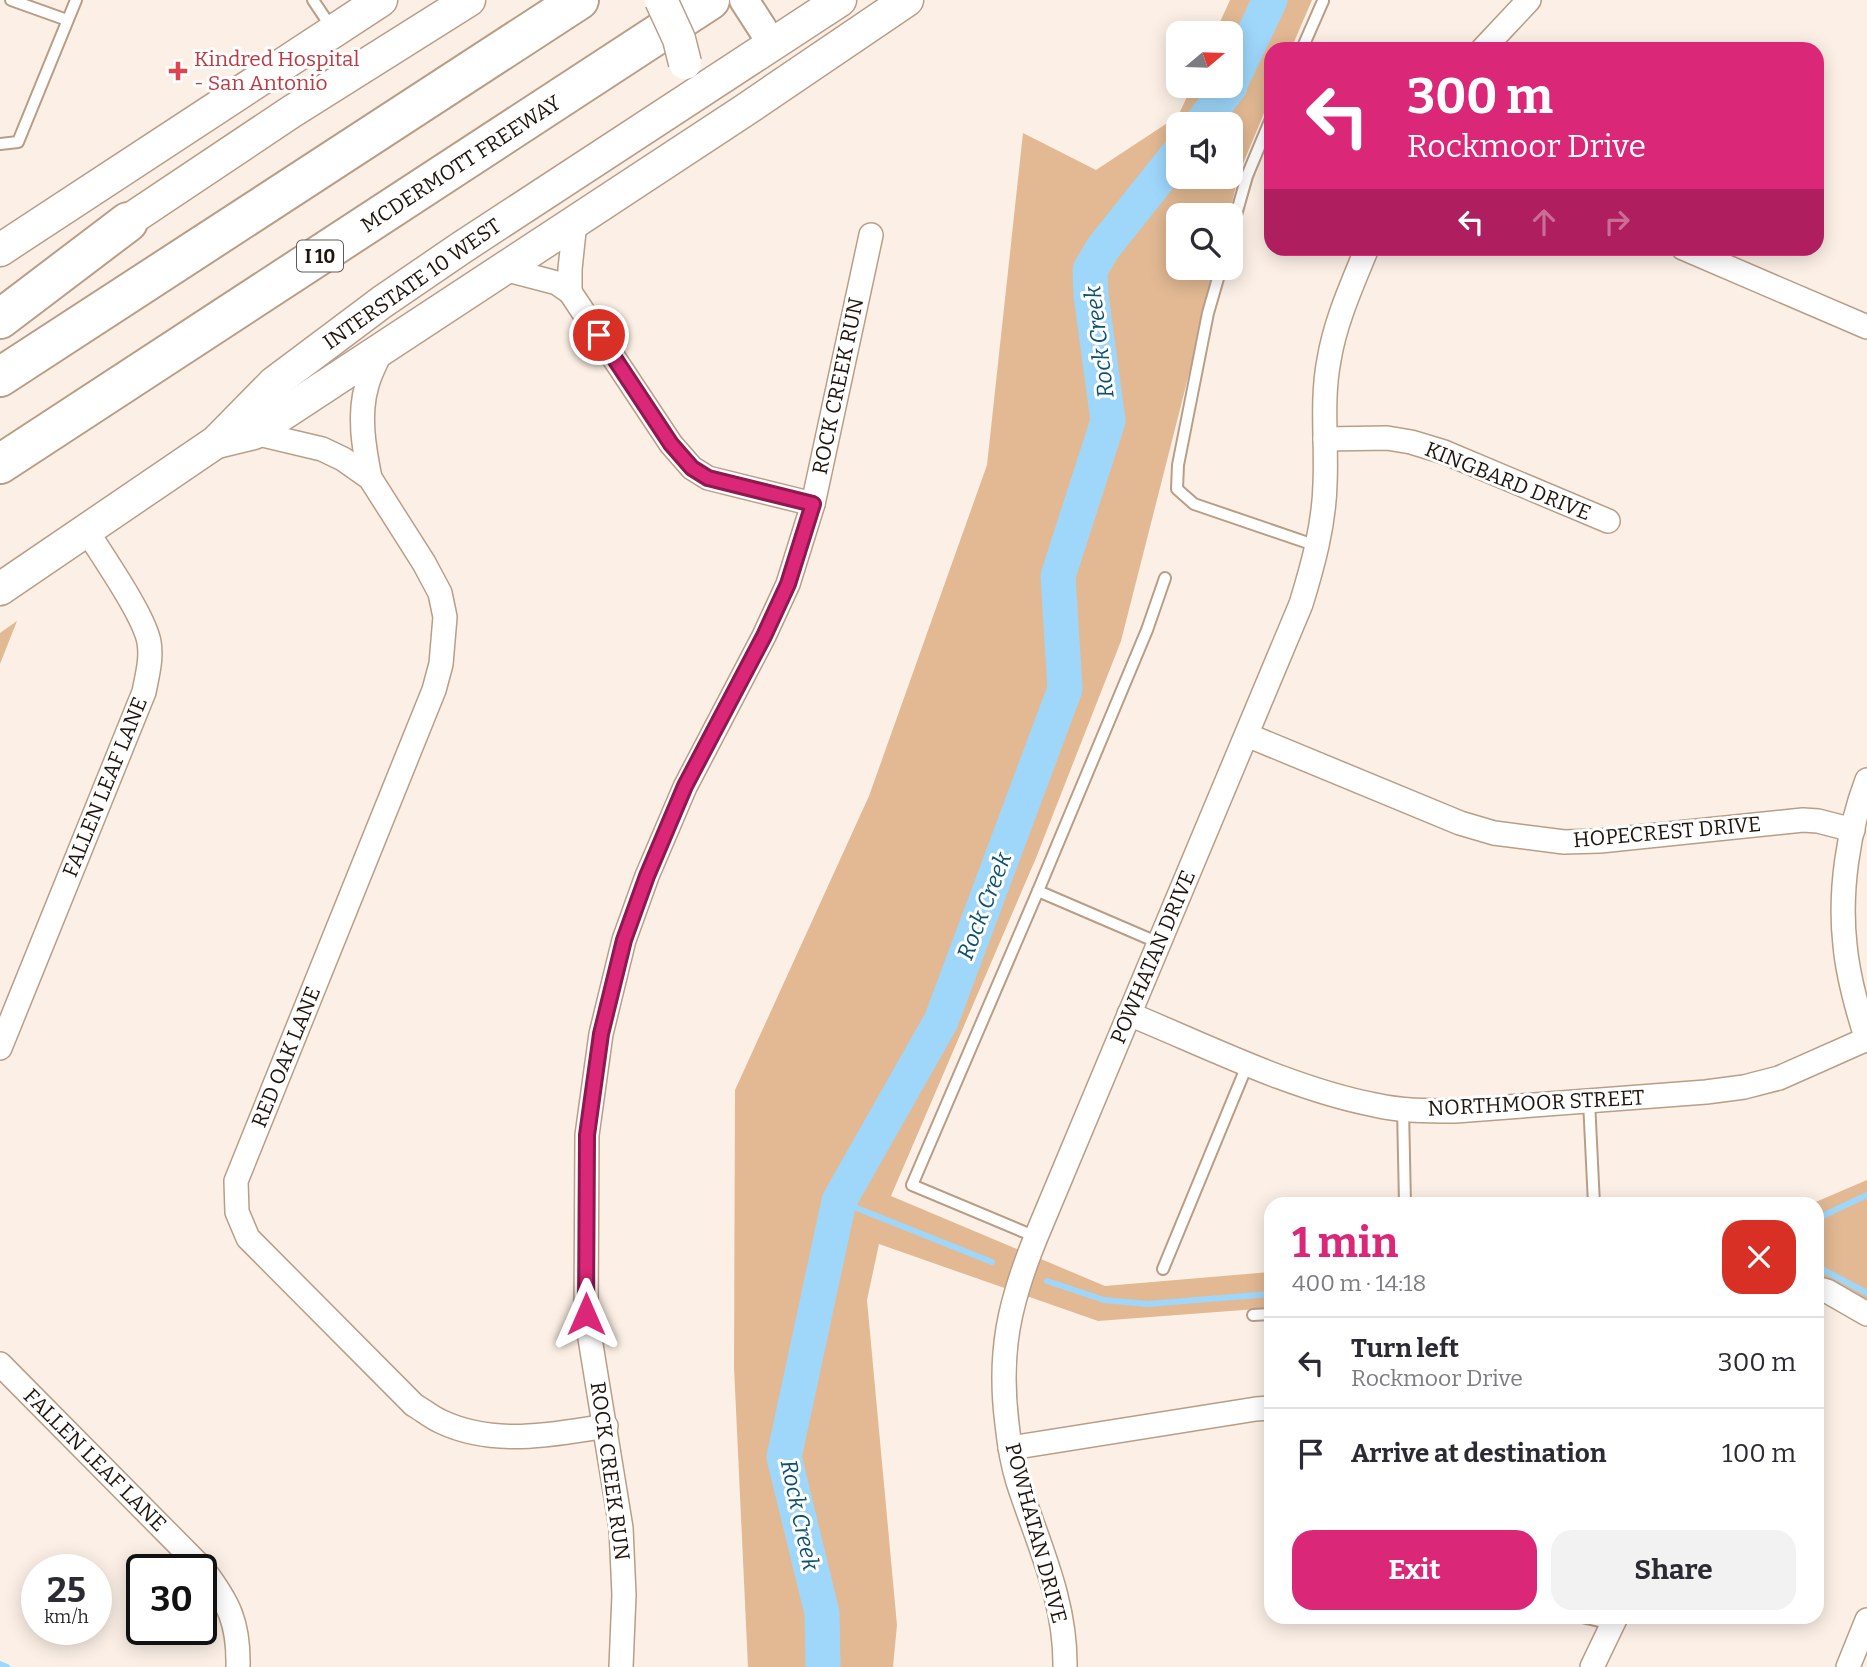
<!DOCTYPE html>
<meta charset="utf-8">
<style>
:root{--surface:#fff;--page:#f2f2f3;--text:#2b2b33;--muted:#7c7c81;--line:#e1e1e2;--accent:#db2777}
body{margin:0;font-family:Bitter,serif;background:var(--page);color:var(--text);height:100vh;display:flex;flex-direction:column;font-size:26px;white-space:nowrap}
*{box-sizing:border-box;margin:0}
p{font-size:23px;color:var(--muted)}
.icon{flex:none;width:38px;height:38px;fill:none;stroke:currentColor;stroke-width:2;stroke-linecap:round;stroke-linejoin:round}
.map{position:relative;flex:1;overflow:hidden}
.sheet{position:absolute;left:1264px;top:1197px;width:560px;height:427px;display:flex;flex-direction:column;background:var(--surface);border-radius:21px;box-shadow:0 4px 18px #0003}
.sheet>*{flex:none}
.top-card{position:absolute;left:1264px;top:42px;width:560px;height:214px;border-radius:21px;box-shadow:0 4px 18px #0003;background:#db2777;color:#fff;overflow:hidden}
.needle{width:46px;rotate:71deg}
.controls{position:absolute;left:1166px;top:21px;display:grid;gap:14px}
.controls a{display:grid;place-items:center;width:77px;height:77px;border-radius:14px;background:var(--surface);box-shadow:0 4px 18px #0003;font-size:35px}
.speed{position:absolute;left:21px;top:1554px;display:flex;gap:14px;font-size:35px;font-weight:700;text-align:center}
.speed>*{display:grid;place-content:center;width:91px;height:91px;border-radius:50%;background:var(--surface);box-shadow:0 4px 18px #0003;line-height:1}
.speed small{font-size:18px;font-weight:400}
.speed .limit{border:4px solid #111;border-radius:10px;background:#fff;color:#111}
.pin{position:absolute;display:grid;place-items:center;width:60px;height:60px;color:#fff;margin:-30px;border:4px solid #fff;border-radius:50%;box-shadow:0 2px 7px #0007}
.me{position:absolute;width:77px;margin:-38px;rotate:0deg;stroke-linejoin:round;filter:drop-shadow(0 0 5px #0008)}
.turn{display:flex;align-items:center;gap:24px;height:147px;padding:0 28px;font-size:32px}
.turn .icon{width:91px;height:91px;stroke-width:2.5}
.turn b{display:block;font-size:49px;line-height:60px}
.lanes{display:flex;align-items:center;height:66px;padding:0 28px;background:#0003;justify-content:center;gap:35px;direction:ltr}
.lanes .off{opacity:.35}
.round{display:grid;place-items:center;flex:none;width:74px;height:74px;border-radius:21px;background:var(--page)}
.summary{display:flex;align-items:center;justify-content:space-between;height:119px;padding:0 28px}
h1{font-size:42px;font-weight:700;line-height:52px;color:var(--accent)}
.primary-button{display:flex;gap:14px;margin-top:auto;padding:14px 28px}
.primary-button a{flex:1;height:80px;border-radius:21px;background:var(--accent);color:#fff;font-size:28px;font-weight:700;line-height:80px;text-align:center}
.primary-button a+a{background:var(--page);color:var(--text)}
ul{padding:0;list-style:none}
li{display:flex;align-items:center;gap:21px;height:91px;padding:0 28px;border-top:2px solid var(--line)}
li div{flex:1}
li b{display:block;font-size:26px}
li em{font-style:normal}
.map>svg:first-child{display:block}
.green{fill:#e2b993;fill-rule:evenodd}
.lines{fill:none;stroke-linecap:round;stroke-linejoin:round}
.stream{stroke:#9fd7fb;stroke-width:6}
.river{stroke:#9fd7fb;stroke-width:35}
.service-casing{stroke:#b99e87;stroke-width:14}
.minor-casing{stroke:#b99e87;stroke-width:26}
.tertiary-casing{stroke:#b99e87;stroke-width:32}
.secondary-casing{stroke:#b99e87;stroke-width:35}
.motorway-casing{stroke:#b99e87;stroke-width:42}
.service{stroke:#fff;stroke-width:10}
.minor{stroke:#fff;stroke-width:23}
.tertiary{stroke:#fff;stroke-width:28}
.secondary{stroke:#fff;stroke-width:32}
.motorway{stroke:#fff;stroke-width:38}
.secondary-bridge-casing{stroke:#b99e87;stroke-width:35;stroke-linecap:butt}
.secondary-bridge{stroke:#fff;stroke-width:32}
.route-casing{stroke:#8e194d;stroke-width:18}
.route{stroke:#db2777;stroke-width:12}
.health-dot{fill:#e0444e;stroke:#fff;stroke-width:2.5}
.labels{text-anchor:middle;stroke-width:6;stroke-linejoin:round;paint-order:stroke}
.shield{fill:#fff;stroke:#625b55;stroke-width:2}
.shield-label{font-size:19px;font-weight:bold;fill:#1f150c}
.health-label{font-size:21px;fill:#be3a42;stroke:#fff;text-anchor:start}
.street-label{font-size:21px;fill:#1f150c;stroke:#fff}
.water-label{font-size:23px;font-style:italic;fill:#0a5173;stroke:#fff}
</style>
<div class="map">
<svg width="1867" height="1667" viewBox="0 0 1867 1667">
<rect width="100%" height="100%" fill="#fcf0e6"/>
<g class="green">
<path d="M1230 0H1312L1291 49H1270V99L1239 173 1229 215H1178V268H1216L1121 641 1036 858 891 1196 1105 1286 1270 1272V1308L1098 1321 879 1244 867 1300 897 1625 893 1667H748L734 1367 735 1090 869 796 987 465 1023 133 1096 170 1178 116 1192 86H1230V33H1215ZM1178 124H1230V177H1178Z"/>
<polygon points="17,621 0,664 0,633"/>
<polygon points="1867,1180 1867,1307 1817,1286 1816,1204 1811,1204"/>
</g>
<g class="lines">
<g class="stream">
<polyline points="839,1201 992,1262"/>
<polyline points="1816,1219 1867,1195"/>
<polyline points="1816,1266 1867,1293"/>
<polyline points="1047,1281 1104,1300 1148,1304 1270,1294"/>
<polyline points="0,1664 7,1667"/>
</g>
<g class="river">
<polyline points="1230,84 1270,0"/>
<polyline points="1201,124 1230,86"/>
<polyline points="823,1667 822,1613 784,1457 839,1201 941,1021 1065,689 1058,576 1108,421 1091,295 1090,270 1103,248 1178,154"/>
</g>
<g class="service-casing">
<g id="service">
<polyline points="11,0 67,20"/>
<polyline points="313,0 333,30"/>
<polyline points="1302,49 1323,1"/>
<polyline points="0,144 18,142 76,0"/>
<polyline points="1230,236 1247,176 1270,121"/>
<polyline points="1221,268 1208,313 1178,465 1177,489 1194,504 1317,546"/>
<polyline points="1038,891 1159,943"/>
<polyline points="1589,1101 1594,1204"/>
<polyline points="1403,1109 1405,1204"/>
<polyline points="1036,1237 912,1185 1038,891 1147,630 1165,578"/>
<polyline points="1163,1269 1248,1063"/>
<polyline points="1253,1315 1270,1314"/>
<polyline points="1582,1617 1612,1624"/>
</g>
</g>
<g class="minor-casing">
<g id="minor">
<polyline points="1483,49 1529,0"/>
<polyline points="1683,248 1867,327"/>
<polyline points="504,269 557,283 570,292 570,269 575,222"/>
<polyline points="570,292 671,444 692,468 708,478 813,504"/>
<path d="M254 433 322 449 343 459 370 478 424 563 440 593 445 617 441 664 434 690 236 1181 237 1212 248 1238 414 1405C423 1410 432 1418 442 1422 493 1446 553 1435 606 1426"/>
<polyline points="1325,439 1387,438 1411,442 1444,452 1608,521"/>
<path d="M370 478C364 448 358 415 367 385 370 373 377 361 382 349"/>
<polyline points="1247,735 1460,823 1494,833 1564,842 1600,841 1803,820 1818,821 1853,830"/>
<path d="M1867 780C1848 830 1839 892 1845 945 1848 978 1857 1009 1867 1040"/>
<path d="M1129 1014C1207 1046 1292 1089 1375 1105 1401 1111 1428 1111 1455 1111L1706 1092 1744 1087 1779 1078 1867 1039"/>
<path d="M0 1048 144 692C147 676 152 659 149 642 144 615 103 557 87 531"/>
<polyline points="1816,1288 1827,1291 1867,1314"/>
<path d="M0 1364 203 1569C229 1603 239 1623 238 1667"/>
<polyline points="1010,1448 1256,1409 1270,1408"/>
<polyline points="621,1667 624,1595 621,1528 586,1314 587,1135 601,1034 624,940 647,876 685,787 764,636 788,584 813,504 871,235"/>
<path d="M1065 1667C1066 1600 1038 1544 1018 1482 1012 1463 1009 1443 1007 1424 998 1353 1009 1303 1036 1237L1301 604C1313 565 1324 525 1325 484 1327 443 1321 401 1329 360 1335 322 1352 285 1367 248"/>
<polyline points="1592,1667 1616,1617"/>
<polyline points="1848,1667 1867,1620"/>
</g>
</g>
<g class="tertiary-casing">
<polyline id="tertiary" points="744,0 773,45"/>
</g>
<g class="secondary-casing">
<g id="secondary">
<polyline points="107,235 291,112 469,0"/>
<polyline points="0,250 381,0"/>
<polyline points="217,442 254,433 745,110 907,0"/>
<polyline points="0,589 216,442 274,383 382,302 461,248 840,0"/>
</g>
</g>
<g class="motorway-casing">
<g id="motorway">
<polyline points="0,319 128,222"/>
<polyline points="0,377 579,0"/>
<polyline points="0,464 710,0"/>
</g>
</g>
<use href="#service" class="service"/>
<use href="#minor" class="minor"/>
<use href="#tertiary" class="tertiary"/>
<use href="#secondary" class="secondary"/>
<use href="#motorway" class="motorway"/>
<g class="secondary-bridge-casing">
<polyline id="secondary-bridge" points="661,0 679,39 685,63"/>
</g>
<use href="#secondary-bridge" class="secondary-bridge"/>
</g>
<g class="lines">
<g class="route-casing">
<polyline id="route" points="586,1314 587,1135 601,1034 624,940 647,876 685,786 764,636 788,584 813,504 708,478 692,468 671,444 599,335"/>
</g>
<use href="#route" class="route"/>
</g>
<path class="health-dot" d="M174.5 60.5h7v7h7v7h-7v7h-7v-7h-7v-7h7z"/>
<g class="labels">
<rect class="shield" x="297" y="240.5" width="46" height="31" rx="5"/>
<g class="shield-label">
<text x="320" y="263">I 10</text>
</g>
<g class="health-label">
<text x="194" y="66">Kindred Hospital<tspan x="194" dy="24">- San Antonio</tspan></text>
</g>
<g class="street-label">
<text transform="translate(461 164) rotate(-33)" y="7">MCDERMOTT FREEWAY</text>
<text transform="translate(412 284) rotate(-35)" y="7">INTERSTATE 10 WEST</text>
<text transform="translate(838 386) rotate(-78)" y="7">ROCK CREEK RUN</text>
<text transform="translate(1508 481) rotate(22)" y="7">KINGBARD DRIVE</text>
<text transform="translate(105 787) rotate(-68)" y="7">FALLEN LEAF LANE</text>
<text transform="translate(1667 832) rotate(-5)" y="7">HOPECREST DRIVE</text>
<text transform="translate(1153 957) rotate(-67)" y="7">POWHATAN DRIVE</text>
<text transform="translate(286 1057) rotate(-68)" y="7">RED OAK LANE</text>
<text transform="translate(1536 1103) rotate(-3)" y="7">NORTHMOOR STREET</text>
<text transform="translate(95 1460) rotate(45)" y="7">FALLEN LEAF LANE</text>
<text transform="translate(610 1471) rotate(82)" y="7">ROCK CREEK RUN</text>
<text transform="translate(1036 1533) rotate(75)" y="7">POWHATAN DRIVE</text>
</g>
<g class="water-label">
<text transform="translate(1099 342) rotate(-97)" y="8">Rock Creek</text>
<text transform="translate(984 906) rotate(-69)" y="8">Rock Creek</text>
<text transform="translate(800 1515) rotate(78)" y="8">Rock Creek</text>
</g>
</g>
</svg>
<div class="controls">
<a><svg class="needle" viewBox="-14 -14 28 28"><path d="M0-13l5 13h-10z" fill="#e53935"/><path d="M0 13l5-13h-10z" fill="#7c7c81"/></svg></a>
<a><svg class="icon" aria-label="sound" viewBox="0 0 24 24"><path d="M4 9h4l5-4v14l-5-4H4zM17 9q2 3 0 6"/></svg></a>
<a><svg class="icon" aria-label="search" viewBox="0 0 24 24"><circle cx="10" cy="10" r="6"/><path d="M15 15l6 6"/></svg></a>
</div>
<div class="speed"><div>25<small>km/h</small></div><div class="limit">30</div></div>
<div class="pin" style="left:599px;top:335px;background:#d93025"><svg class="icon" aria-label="arrive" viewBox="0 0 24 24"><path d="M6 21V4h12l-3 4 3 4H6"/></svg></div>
<svg class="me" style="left:586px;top:1314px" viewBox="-20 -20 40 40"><path d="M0-17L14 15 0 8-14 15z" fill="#db2777" stroke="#fff" stroke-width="4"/></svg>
<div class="top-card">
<div class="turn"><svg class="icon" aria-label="left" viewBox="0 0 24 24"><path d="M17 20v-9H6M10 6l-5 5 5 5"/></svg><div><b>300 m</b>Rockmoor Drive</div></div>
<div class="lanes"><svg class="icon" aria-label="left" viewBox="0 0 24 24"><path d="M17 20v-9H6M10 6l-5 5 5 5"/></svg><svg class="icon off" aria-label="ahead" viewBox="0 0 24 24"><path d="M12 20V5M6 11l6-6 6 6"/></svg><svg class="icon off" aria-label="right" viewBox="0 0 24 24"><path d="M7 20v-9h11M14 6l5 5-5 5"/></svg></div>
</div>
<section class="sheet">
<div class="summary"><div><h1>1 min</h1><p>400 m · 14:18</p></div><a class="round" style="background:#d93025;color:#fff"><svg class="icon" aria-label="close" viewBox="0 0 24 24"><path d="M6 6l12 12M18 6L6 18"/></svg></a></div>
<ul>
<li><svg class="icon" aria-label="left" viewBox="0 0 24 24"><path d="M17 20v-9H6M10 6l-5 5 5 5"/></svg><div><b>Turn left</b><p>Rockmoor Drive</p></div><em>300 m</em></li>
<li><svg class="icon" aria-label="arrive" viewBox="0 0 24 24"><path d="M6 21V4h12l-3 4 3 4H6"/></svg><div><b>Arrive at destination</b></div><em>100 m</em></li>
</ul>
<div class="primary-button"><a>Exit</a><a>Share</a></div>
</section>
</div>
